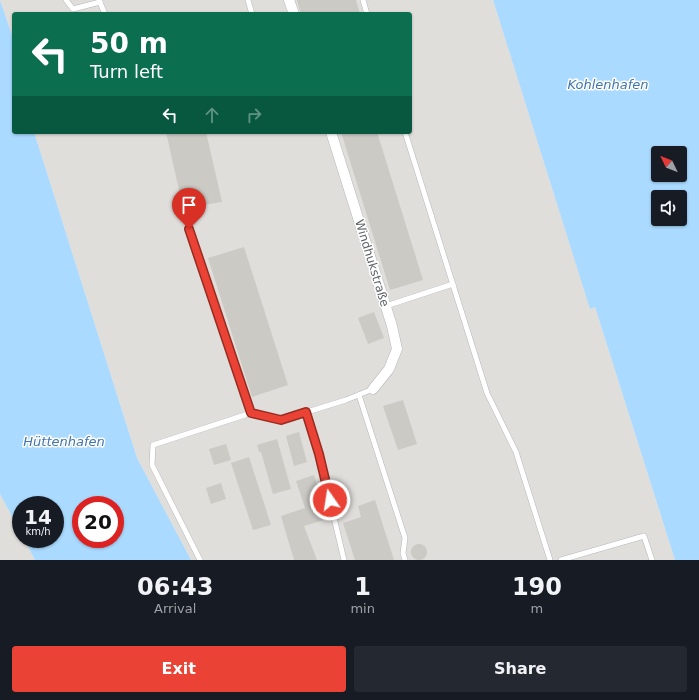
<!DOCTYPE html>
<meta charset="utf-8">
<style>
:root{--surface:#171b24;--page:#242831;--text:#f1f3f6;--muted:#9ea1a6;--accent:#ea4335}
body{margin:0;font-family:"DejaVu Sans",sans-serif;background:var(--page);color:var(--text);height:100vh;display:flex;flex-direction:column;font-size:15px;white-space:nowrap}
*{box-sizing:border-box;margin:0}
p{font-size:13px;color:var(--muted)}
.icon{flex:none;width:22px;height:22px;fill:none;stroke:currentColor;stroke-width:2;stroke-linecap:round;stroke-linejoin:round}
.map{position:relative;height:560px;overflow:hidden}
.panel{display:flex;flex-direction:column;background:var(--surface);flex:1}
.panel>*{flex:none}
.hud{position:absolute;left:12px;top:12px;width:400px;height:122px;border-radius:4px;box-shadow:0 1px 3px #0004;background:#0b6e4f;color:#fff;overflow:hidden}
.needle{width:26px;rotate:313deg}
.tools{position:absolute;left:651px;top:146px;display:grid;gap:8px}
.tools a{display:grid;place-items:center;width:36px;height:36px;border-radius:4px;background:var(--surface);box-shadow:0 1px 3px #0004;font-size:20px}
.speed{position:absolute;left:12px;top:496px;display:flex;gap:8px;font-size:20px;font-weight:700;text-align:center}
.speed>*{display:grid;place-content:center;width:52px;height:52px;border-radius:50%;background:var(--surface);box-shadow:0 1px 3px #0004;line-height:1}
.speed small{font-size:10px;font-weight:400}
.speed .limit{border:6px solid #d22;background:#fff;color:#111}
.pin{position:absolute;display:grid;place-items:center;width:34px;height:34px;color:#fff;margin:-41px -17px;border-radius:50% 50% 50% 0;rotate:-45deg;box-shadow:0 0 4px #0007}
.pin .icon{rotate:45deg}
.me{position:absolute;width:44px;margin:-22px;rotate:347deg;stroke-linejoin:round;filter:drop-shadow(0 0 3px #0008)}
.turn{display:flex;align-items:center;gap:14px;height:84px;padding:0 12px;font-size:18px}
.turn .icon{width:52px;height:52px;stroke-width:2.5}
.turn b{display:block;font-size:28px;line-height:34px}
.lanes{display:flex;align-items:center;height:38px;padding:0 12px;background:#0003;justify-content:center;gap:20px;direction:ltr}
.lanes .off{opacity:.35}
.eta{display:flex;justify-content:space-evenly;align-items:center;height:68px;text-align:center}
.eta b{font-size:24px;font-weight:600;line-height:28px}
.cta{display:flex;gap:8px;margin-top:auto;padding:8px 12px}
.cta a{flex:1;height:46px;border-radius:4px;background:var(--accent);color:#fff;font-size:16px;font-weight:600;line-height:46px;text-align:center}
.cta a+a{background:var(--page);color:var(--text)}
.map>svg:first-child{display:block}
.industrial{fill:#e0deda}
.water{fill:#aadaff;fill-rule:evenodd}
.building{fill:#cccac5}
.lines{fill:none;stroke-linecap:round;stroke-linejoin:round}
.lane-casing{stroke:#b5b8bc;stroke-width:6}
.street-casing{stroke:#b5b8bc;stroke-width:11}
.lane{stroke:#fff;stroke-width:5}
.street{stroke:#fff;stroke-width:10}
.route-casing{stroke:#982c22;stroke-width:10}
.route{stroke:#ea4335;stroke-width:7}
.labels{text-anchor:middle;stroke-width:3;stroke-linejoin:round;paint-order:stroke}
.street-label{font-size:12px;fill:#5f6368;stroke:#fff}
.water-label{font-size:13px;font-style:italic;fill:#4174aa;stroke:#fff}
</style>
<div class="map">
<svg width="699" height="560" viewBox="0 0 699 560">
<rect width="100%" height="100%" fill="#f1efe8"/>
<g class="industrial">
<polygon points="0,0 493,0 590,308 595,307 675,560 191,560 137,458 34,132 410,132 410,14 14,14 14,41"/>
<polygon points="0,494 21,533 21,539 24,539 35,560 0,560"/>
</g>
<g class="water">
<path d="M0 0 14 41V132H34L137 458 191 560H35L24 539H55V505H21V533L0 494ZM81 505H115V539H81Z"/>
<path d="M493 0H699V560H675L595 307 590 309ZM658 153H680V175H658ZM658 197H680V219H658Z"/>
</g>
<g class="building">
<polygon points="297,0 356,0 360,14 301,14"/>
<polygon points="166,132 206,132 222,202 183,208"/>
<polygon points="341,132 377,132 423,280 390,290"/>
<polygon points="244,247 288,385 252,397 208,258"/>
<polygon points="374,312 384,338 368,344 358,318"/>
<polygon points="403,400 417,444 398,450 383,406"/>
<polygon points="299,432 307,462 294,466 286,436"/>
<polygon points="277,439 291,489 273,494 261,452 259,452 257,445"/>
<polygon points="226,444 231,460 214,465 209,449"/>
<polygon points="249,457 271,525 253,530 231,463"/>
<polygon points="314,475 323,502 318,504 324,520 304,526 317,560 294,560 281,516 305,508 296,481"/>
<polygon points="221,483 226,499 211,504 206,488"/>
<polygon points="375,500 394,560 355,560 343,523 361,517 358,506"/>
<circle cx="419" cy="552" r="8"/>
</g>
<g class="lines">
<g class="lane-casing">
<g id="lane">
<polyline points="66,0 73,9 100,2"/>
<polyline points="99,0 105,14"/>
<polyline points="248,0 252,14"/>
<polyline points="363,0 367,14"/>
<polyline points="405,132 487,393 516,452 550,560"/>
<polyline points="189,229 251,413"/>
<polyline points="386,306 453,284"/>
<polyline points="359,395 405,538 403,553 405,560"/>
<polyline points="306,412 319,454 344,560"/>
<polyline points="200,560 152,465 153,445 251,413 281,420 346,400 373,389"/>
<polyline points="561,560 644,536 652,560"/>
</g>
</g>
<g class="street-casing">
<g id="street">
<polyline points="289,0 294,14"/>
<polyline points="331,132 392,326 397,349 389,369 373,389"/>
</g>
</g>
<use href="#lane" class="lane"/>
<use href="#street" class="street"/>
</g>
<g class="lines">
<g class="route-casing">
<polyline id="route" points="189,229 251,413 281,420 306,412 319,454 330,500"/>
</g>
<use href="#route" class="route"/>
</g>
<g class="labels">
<g class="street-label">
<text transform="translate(372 263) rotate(73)" y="4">Windhukstraße</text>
</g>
<g class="water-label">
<text x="608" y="89">Kohlenhafen</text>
<text x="64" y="446">Hüttenhafen</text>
</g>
</g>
</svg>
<div class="tools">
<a><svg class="needle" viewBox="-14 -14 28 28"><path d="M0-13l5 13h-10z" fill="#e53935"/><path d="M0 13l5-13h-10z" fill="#9ea1a6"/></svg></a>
<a><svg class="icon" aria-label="sound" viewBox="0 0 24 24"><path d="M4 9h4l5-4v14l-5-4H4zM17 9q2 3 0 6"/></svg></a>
</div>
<div class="speed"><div>14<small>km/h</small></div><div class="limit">20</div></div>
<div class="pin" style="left:189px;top:229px;background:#d93025"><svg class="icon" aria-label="arrive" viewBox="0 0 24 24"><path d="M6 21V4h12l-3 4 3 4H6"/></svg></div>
<svg class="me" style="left:330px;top:500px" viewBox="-20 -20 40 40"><circle r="17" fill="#ea4335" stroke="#fff" stroke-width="3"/><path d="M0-11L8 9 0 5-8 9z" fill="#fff"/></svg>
<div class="hud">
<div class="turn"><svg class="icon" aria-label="left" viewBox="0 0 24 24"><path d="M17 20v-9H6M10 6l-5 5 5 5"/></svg><div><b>50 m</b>Turn left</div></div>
<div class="lanes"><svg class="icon" aria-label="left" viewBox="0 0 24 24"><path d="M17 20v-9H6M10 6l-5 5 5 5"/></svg><svg class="icon off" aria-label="ahead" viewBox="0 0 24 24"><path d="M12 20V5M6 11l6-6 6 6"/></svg><svg class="icon off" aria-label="right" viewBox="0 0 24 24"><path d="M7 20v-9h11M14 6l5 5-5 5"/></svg></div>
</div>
</div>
<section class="panel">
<div class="eta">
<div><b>06:43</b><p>Arrival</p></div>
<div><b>1</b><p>min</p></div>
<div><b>190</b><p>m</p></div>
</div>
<div class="cta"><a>Exit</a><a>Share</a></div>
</section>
